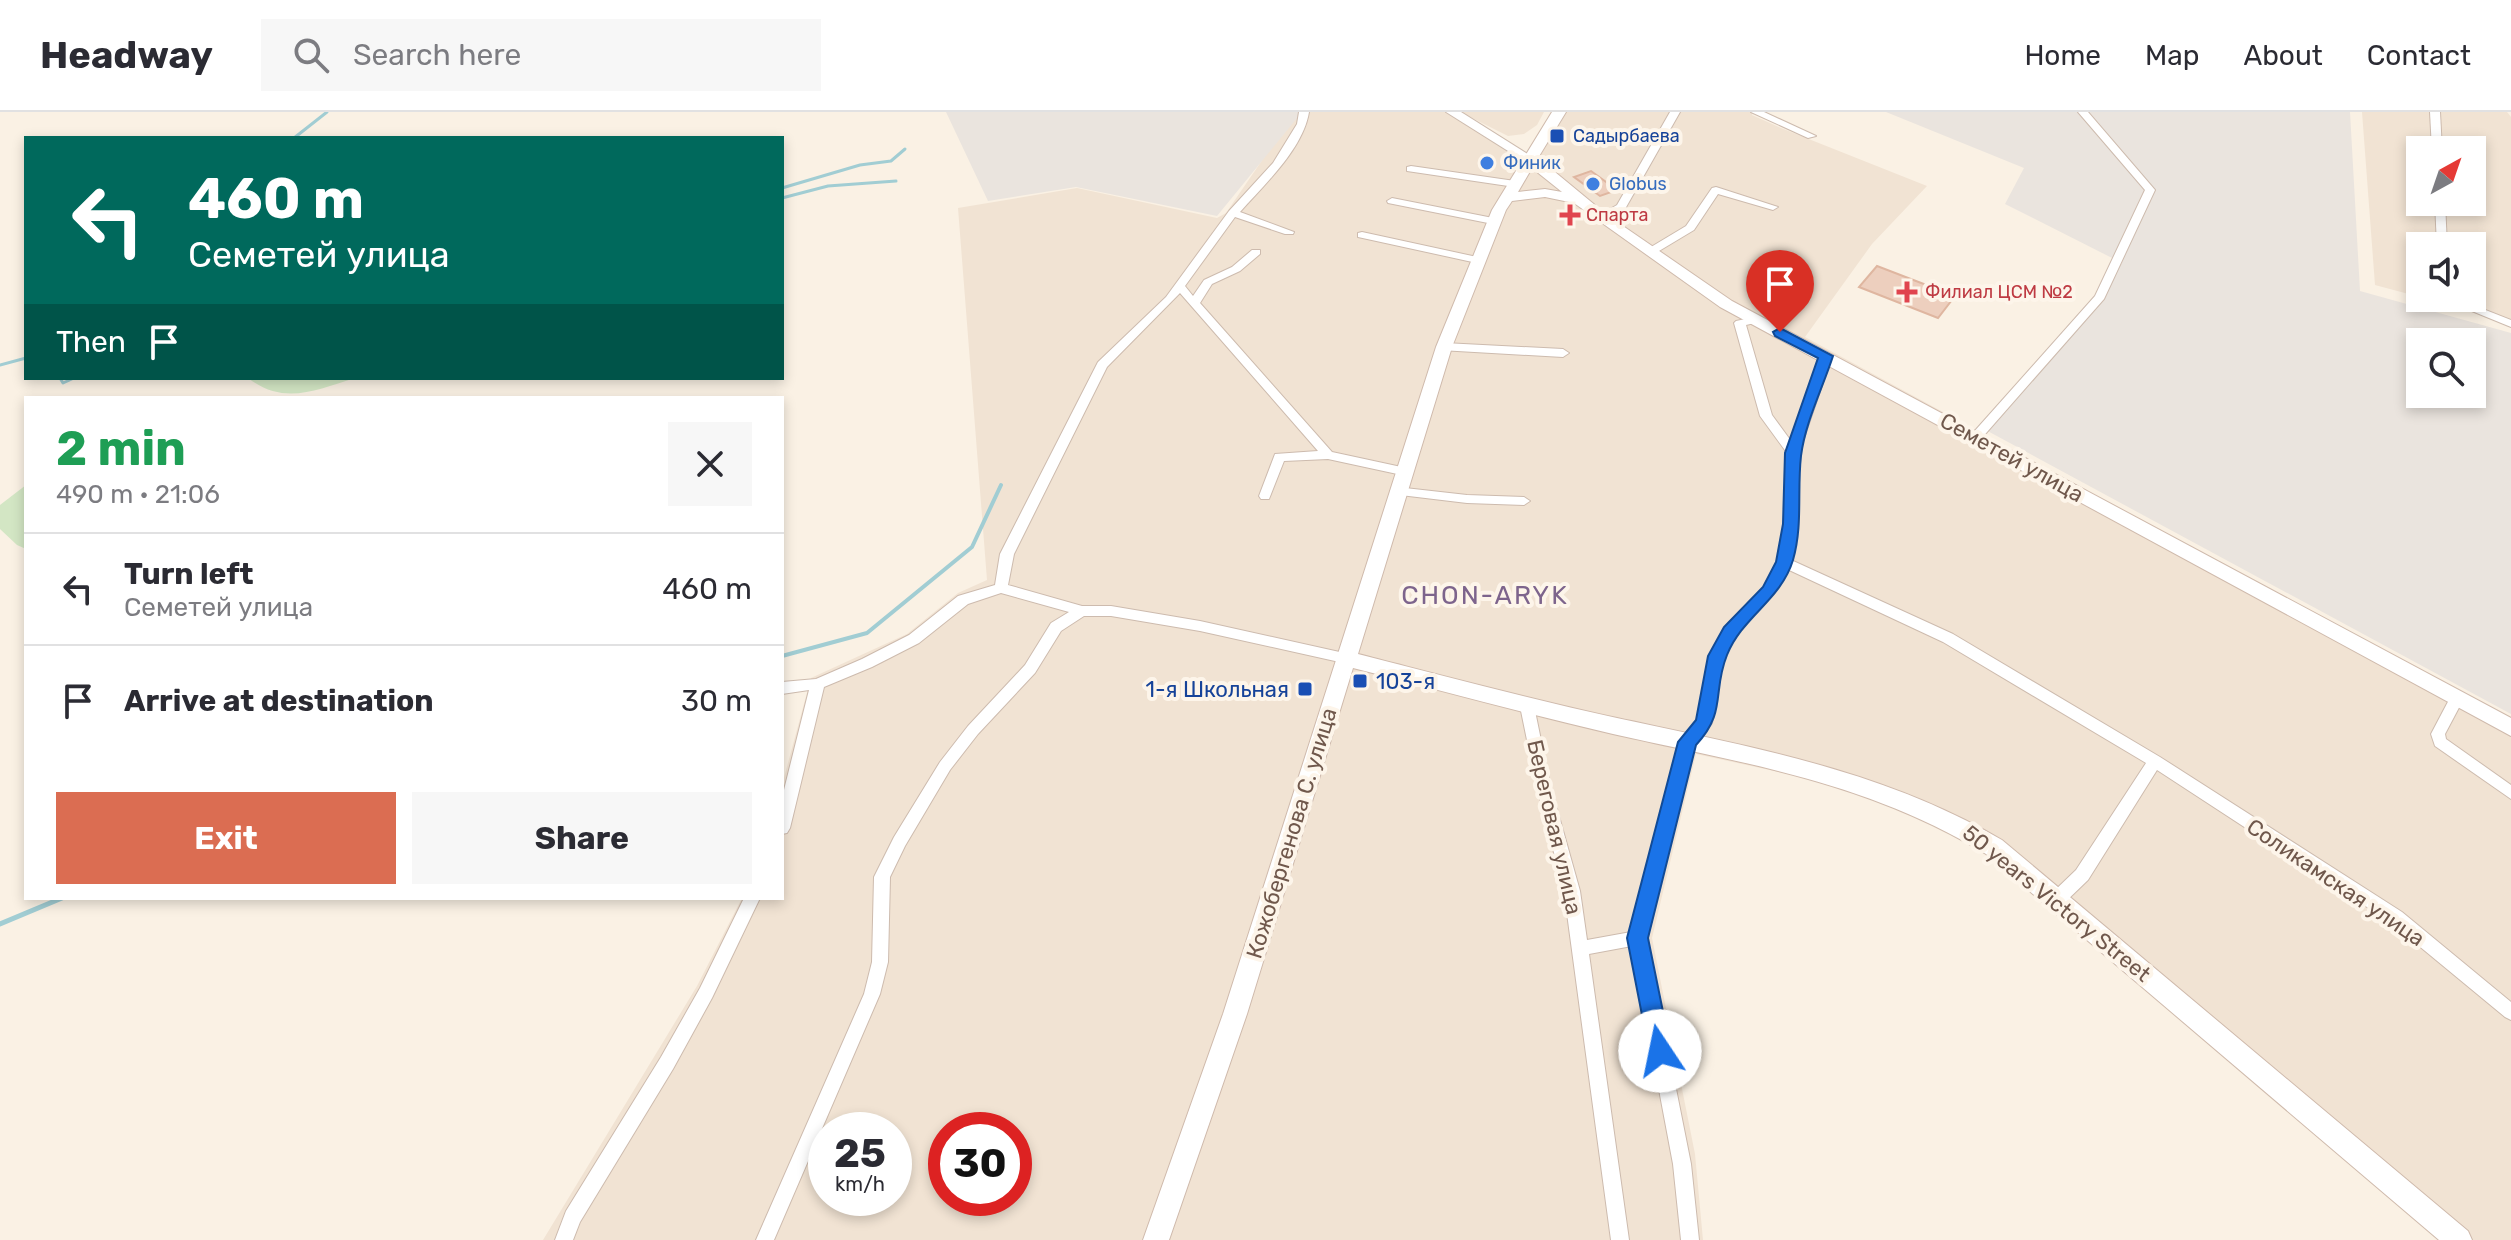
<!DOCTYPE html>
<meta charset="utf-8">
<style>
:root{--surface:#fff;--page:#f7f7f7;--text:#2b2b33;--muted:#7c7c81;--line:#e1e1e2;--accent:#db6d52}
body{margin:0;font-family:Rubik,sans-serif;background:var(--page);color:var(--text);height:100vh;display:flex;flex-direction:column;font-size:30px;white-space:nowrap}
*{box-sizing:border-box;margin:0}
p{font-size:26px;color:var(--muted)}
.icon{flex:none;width:44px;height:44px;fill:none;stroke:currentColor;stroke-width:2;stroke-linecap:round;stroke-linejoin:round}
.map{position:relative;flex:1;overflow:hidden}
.panel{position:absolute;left:24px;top:284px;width:760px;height:504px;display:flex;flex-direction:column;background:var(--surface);border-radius:0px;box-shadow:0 4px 12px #0003}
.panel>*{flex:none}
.top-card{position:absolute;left:24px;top:24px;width:760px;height:244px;border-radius:0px;box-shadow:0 4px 12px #0003;background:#00695c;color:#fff;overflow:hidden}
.needle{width:52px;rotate:40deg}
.tools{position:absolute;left:2406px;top:24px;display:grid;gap:16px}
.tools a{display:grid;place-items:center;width:80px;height:80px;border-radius:0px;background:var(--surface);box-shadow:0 4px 12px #0003;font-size:40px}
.speed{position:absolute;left:808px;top:1000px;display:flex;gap:16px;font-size:40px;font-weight:700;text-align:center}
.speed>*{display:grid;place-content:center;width:104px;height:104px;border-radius:50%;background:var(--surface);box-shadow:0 4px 12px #0003;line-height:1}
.speed small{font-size:20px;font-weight:400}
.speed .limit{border:12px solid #d22;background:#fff;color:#111}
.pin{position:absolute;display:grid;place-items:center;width:68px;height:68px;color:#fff;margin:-82px -34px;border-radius:50% 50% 50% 0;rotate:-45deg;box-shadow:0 0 8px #0007}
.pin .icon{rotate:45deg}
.me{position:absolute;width:88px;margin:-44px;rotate:349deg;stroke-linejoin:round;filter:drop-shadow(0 0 6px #0008)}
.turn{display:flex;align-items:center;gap:28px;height:168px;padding:0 32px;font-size:36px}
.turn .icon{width:104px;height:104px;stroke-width:2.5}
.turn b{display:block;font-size:56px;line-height:68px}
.then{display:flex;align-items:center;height:76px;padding:0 32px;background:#0003;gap:16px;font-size:30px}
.round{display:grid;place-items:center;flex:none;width:84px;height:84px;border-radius:0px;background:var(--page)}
.head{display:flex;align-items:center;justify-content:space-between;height:136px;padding:0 32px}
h1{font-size:48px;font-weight:700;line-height:60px;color:#1e9e55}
.cta{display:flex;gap:16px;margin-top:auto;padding:16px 32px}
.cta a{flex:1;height:92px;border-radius:0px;background:var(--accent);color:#fff;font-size:32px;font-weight:700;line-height:92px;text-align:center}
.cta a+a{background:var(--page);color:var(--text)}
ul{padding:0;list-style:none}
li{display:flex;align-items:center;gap:24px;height:112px;padding:0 32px;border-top:2px solid var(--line)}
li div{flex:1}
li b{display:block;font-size:30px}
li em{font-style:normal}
header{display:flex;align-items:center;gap:48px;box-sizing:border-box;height:112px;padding:0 40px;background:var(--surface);border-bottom:2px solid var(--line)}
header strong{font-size:38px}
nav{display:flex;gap:44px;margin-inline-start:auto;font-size:28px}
.search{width:560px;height:72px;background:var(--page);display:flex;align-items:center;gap:20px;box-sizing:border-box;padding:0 28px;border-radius:0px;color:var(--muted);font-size:30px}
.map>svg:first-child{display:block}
.residential{fill:#f1e3d3;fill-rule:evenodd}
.industrial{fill:#eae4de;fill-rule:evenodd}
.green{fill:#d3e6c4}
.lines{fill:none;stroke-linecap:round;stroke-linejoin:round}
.stream-far2{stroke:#a1cdd3;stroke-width:3}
.stream-far1{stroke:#a1cdd3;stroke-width:4}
.stream{stroke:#a1cdd3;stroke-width:5}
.building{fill:#edcfbe;stroke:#dfb6a0;stroke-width:2}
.minor-casing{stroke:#cdbbae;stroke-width:2}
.tertiary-casing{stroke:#cdbbae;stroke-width:2}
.secondary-casing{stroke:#cfbaac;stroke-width:2}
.minor{fill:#fff;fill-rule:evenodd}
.tertiary{fill:#fff;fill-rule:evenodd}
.secondary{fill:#fff;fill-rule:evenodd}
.route{fill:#1a73e8;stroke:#114b97;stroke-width:2}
.transit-dot{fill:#1a4fb4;stroke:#fdf5ea;stroke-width:3}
.shop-dot{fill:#3f7fe0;stroke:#fdf5ea;stroke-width:3}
.health-dot{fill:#e0444e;stroke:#fdf5ea;stroke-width:3}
.labels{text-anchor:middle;stroke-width:8;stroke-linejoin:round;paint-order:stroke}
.far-transit-label{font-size:18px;fill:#164399;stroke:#fdf5ea;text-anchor:start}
.far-shop-label{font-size:18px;fill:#366cbe;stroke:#fdf5ea;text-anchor:start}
.far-health-label{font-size:18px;fill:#be3a42;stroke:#fdf5ea;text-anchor:start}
.street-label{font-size:22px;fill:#70584c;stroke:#fdf5ea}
.transit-label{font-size:22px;fill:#164399;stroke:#fdf5ea;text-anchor:start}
.quarter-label{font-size:26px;letter-spacing:2px;fill:#7d648c;stroke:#fdf5ea}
</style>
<header>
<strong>Headway</strong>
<div class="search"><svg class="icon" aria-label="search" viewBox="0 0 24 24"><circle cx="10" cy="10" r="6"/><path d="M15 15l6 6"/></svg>Search here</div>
<nav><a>Home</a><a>Map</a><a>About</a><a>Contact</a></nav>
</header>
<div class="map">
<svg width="2511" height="1128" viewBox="0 0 2511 1128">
<rect width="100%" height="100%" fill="#faf1e4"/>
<g class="residential">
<path d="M1295 0H1446L1510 39 1542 41 1567 0H1753L1752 3 1781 16 1927 74 1872 132 1805 225 2511 609V1128H2442L2129 858 1968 727 1853 676 1696 642 1652 826 1695 1042 1703 1128H543L697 874 742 786H782V673L811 566 907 522 958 481 987 468 958 96 1077 76 1217 106 1226 101ZM826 1018H894V1086H826ZM946 1018H1014V1086H946Z"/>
<polygon points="1460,0 1544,0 1537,13 1524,22 1508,24"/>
<path d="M2362 0H2507L2511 5V208L2425 186H2472V134H2420V185L2375 173ZM2420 38H2472V90H2420Z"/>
</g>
<g class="industrial">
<polygon points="946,0 1302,0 1217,104 1076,75 988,89"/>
<path d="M1886 0H2350L2360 179 2511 221V602L1982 316 2122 151 2005 92 2024 56ZM2420 230H2472V282H2420Z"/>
</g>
<g class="green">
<path d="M248 266H355C316 278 284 294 248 266Z"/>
<polygon points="26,373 26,437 17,433 0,417 0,393"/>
</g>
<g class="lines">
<g class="stream-far2">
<polyline points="294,26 327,0"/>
<polyline points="782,76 860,53 891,49 905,37"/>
<polyline points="782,86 828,74 896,69"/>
<polyline points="0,253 26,246"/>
<polyline points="60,266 63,271 74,266"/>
</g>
<polyline class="stream-far1" points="782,544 867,521 972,435 1001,373"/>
<polyline class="stream" points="0,812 62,786"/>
</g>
<g class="building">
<polygon points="1591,59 1617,78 1600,84 1574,65"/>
<polygon points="1877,154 1955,184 1938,206 1859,175"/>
</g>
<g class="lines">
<g class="minor-casing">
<g id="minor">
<path d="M1299 0H1309C1303 37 1264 73 1240 100L1294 120 1293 122H1285L1235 105 1185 174 1193 184 1204 168 1232 155 1252 138H1260V142L1240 159 1212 172 1200 191 1332 340 1406 356 1408 359 1406 362 1402 363 1328 347 1284 349 1269 387H1261L1259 384 1275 342 1318 339 1180 181 1107 255 1014 442 1008 473 1082 494H1111L1200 509 1344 541 1351 546 1344 551 1200 519 1111 504H1084L1061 519 1035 561 978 622 950 658 905 734 890 765 888 850 880 882 774 1128H756L864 882 872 850 874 765 894 725 940 650 968 614 1025 553 1051 511 1069 500 1001 481 968 492 919 531 872 555 824 575 790 716 787 721 782 722V686L809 578 782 582V570L816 567 862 547 909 523 958 484 995 473 1000 442 1098 250 1166 185 1229 99 1273 51 1297 12Z"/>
<polygon points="1670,0 1680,0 1625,97 1606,108 1598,108 1598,104 1617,93"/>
<polygon points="1751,0 1764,0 1816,24 1808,26"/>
<polygon points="2078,0 2088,0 2155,78 2104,187 1980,328 1972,328 1970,325 1972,322 2095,184 2145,78"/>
<polygon points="2430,0 2440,0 2442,38 2432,38"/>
<polygon points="1411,54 1515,69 1520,72 1515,75 1407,59 1407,55"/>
<polygon points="1716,75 1778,95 1773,98 1718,82 1694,118 1654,142 1646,142 1646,138 1686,114 1712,76"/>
<polygon points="1392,86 1493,106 1498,109 1493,112 1388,91 1387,89"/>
<polygon points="2435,90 2445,90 2447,134 2437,134"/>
<polygon points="1362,120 1477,145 1482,148 1477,151 1358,125 1358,121"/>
<polygon points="2440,186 2455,186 2511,208 2511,215"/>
<polygon points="1755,205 1759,206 1759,210 1746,213 1772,303 1791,329 1820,244 1826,240 1832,244 1799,341 1798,412 1791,448 1953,522 2160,645 2402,800 2511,890 2511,908 2505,905 2390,810 2157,658 2088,768 2062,793 2056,795 2050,793 2048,788 2050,783 2076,758 2146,651 1943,530 1787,457 1774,482 1738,519 1724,544 1712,611 1694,633 1646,826 1691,1052 1699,1128 1681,1128 1673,1052 1632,834 1589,842 1629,1128 1611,1128 1564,779 1536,672 1520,594 1522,590 1532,590 1534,594 1550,672 1580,779 1587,828 1631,820 1680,630 1698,609 1710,544 1728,511 1764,476 1777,450 1786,412 1787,341 1760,304 1734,211 1736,209"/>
<polygon points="1444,231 1563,237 1569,241 1563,245 1440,238 1440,232"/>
<polygon points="1396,375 1467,383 1524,385 1530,389 1524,393 1467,391 1392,382 1390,379"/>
<polygon points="2456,582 2461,584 2463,588 2445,622 2446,627 2511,673 2511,687 2435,634 2431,622 2451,584"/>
<polygon points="744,786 760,786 712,886 673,957 580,1110 573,1128 555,1128 566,1099 661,945 700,876"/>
</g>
</g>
<g class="tertiary-casing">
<polygon id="tertiary" points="1446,0 1461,0 1537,48 1527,51"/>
</g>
<g class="secondary-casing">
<path id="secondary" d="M1552 0H1566L1538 46 1607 103 1732 189 2511 606V624L1720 195 1574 91 1545 85 1512 89 1506 98 1452 235 1358 542C1444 564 1530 587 1617 606 1751 635 1883 658 2002 728L2468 1119 2472 1128H2439L1986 742C1866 669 1746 652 1613 622 1526 602 1440 578 1353 556L1247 902 1169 1128H1143L1223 902 1436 235 1492 98ZM1532 56 1562 80 1545 77 1518 80Z"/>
</g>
<use href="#minor" class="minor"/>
<use href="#tertiary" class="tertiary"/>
<use href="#secondary" class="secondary"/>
</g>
<path class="route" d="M1780 216 1833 244C1823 275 1805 311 1801 344 1797 379 1803 413 1793 448 1781 488 1742 505 1727 543 1712 580 1727 600 1696 633L1648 826 1671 939 1667 946 1660 949 1652 946 1649 939 1627 826 1678 630 1696 608 1708 544 1724 515 1763 475 1776 450 1783 412 1785 341 1818 246 1775 224 1773 220Z"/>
<g class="transit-dot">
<rect x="1549" y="16" width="16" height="16" rx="4"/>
<rect x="1352" y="561" width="16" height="16" rx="4"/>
<rect x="1297" y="569" width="16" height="16" rx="4"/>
</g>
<g class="shop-dot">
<circle cx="1487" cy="51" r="8"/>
<circle cx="1593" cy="72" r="8"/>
</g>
<g class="health-dot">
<path d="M1566 91h8v8h8v8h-8v8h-8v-8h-8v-8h8z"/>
<path d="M1903 168h8v8h8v8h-8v8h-8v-8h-8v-8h8z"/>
</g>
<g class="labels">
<g class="far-transit-label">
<text x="1573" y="30">Садырбаева</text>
</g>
<g class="far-shop-label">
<text x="1503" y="57">Финик</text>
<text x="1609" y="78">Globus</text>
</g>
<g class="far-health-label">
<text x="1586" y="109">Спарта</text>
<text x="1925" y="186">Филиал ЦСМ №2</text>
</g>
<g class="street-label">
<text transform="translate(2012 345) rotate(29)" y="8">Семетей улица</text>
<text transform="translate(1555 715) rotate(77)" y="8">Береговая улица</text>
<text transform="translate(1291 721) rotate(-73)" y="8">Кожобергенова С. улица</text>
<text transform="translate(2336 770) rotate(34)" y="8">Соликамская улица</text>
<text transform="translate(2057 791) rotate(39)" y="8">50 years Victory Street</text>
</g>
<g class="transit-label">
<text x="1376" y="577">103-я</text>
<text x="1289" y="585" text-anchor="end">1-я Школьная</text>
</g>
<g class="quarter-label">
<text x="1485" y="492">CHON-ARYK</text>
</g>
</g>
</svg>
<div class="tools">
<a><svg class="needle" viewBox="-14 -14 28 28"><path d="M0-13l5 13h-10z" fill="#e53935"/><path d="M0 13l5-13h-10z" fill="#7c7c81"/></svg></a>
<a><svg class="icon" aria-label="sound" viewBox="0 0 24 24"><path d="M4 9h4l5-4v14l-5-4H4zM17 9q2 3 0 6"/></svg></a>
<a><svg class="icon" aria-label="search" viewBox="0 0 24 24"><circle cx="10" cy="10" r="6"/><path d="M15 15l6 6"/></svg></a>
</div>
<div class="speed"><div>25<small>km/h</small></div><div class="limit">30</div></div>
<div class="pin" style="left:1780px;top:220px;background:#d93025"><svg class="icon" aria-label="arrive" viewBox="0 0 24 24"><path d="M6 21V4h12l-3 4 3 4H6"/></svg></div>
<svg class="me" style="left:1660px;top:939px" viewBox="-20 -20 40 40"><circle r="19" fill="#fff"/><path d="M0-13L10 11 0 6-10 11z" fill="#1a73e8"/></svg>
<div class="top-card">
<div class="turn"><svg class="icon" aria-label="left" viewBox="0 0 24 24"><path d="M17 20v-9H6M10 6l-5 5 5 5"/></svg><div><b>460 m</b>Семетей улица</div></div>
<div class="then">Then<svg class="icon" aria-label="arrive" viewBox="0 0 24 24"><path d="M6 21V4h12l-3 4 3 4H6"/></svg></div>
</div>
<section class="panel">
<div class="head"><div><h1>2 min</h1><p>490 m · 21:06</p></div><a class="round"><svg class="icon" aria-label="close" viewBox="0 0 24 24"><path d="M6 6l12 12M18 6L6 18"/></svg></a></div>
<ul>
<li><svg class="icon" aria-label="left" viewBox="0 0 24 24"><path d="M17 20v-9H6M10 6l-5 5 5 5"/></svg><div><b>Turn left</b><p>Семетей улица</p></div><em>460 m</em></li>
<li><svg class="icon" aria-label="arrive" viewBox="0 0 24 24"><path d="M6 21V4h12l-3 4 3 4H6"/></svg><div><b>Arrive at destination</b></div><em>30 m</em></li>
</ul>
<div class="cta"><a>Exit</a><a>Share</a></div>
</section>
</div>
